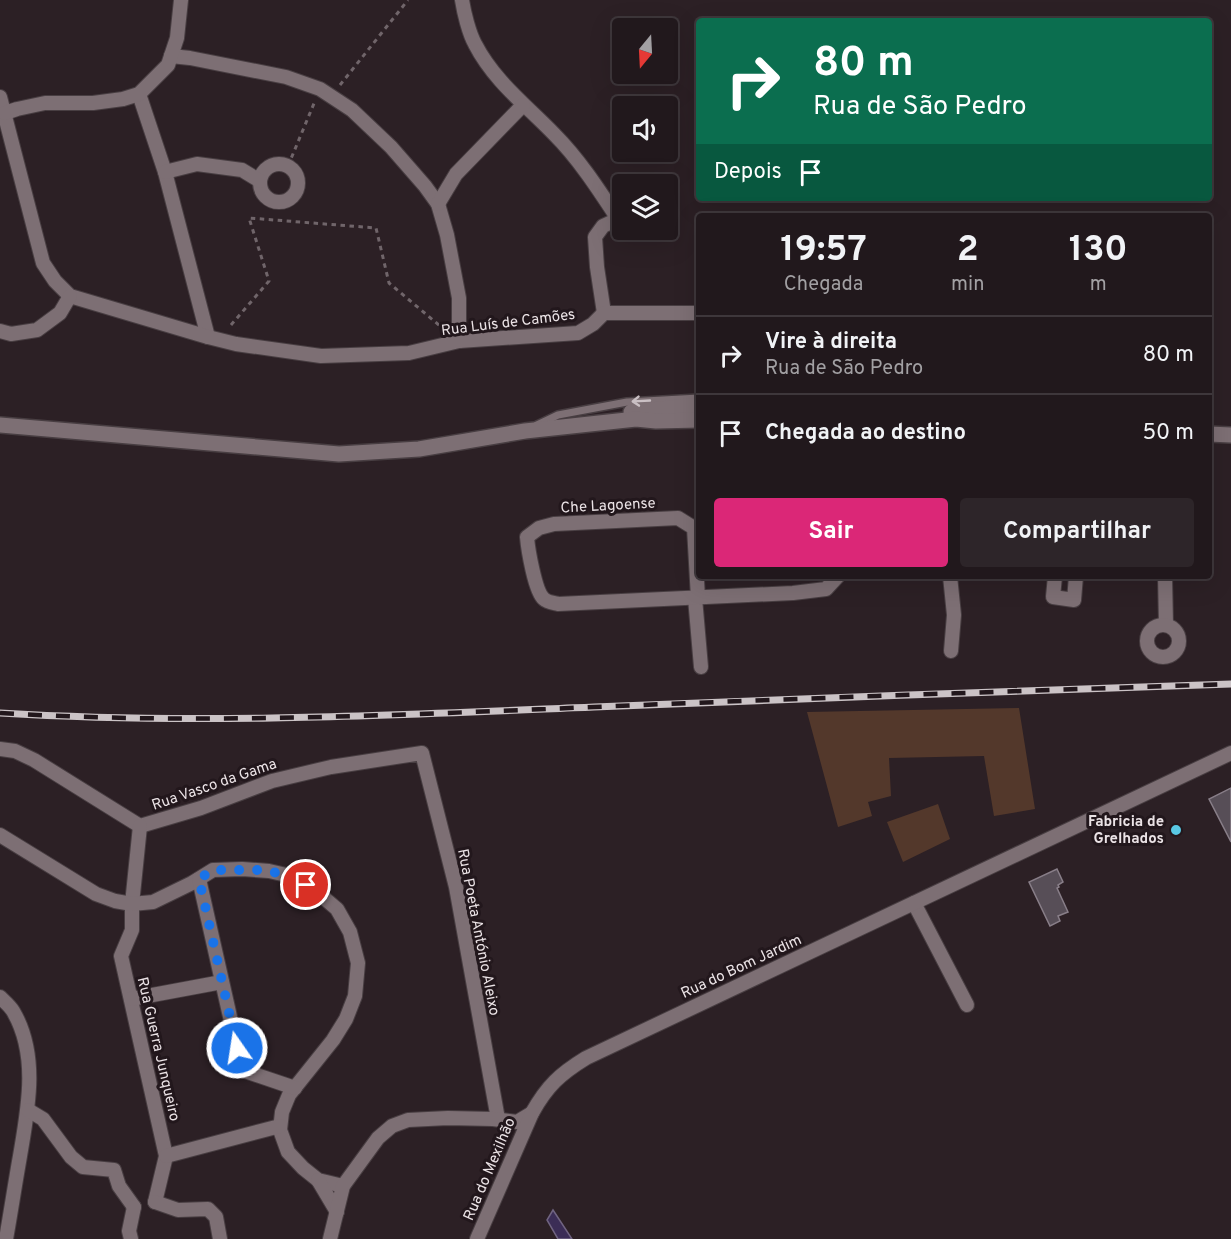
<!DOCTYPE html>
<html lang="pt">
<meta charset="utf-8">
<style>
:root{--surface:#21181c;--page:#2d2529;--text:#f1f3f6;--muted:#a2a0a3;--line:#3e373b;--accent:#db2777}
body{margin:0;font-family:Overpass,sans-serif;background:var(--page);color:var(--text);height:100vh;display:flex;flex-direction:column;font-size:22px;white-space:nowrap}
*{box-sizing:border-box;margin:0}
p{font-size:20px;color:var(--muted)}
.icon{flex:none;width:33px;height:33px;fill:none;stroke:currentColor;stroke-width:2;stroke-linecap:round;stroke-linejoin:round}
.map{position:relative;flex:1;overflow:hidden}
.panel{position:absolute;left:696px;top:213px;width:516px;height:366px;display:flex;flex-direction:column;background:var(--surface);border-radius:6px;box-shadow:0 6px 24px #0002,0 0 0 2px var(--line)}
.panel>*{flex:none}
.banner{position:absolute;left:696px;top:18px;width:516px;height:183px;border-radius:6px;box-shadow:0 6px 24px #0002,0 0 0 2px var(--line);background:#0b6e4f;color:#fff;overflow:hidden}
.needle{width:39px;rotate:198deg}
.controls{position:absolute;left:612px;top:18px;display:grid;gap:12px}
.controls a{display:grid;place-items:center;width:66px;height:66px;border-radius:6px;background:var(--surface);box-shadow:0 6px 24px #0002,0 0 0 2px var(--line);font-size:30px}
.pin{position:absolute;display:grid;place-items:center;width:51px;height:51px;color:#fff;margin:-26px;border:3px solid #fff;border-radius:50%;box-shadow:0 2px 6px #0007}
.me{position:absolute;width:66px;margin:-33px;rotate:347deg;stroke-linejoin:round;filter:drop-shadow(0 0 4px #0008)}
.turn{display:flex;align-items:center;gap:21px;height:126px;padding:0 18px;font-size:27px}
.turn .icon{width:78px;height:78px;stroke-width:2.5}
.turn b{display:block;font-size:42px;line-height:51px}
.then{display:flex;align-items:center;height:57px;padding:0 18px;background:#0003;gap:12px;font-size:22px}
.eta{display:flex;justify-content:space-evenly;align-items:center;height:102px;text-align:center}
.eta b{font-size:36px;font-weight:700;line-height:42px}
.action{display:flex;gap:12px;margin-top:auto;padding:12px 18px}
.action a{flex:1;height:69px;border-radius:6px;background:var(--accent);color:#fff;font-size:24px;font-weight:700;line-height:69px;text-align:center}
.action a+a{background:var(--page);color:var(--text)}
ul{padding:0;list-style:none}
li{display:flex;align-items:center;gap:18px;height:78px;padding:0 18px;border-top:2px solid var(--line)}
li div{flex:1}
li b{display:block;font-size:22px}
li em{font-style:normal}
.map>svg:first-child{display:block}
.green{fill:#53382b}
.water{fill:#3b2d56;stroke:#706481;stroke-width:1.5}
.building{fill:#574e57;stroke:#887e88;stroke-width:1.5}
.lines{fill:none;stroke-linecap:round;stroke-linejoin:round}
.lane-casing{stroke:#483e42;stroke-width:10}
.street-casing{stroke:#483e42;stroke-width:16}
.secondary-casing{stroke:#483e42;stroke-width:18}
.path{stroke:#70656a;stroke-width:3;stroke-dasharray:4.5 4.5;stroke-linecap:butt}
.lane{stroke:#7d6f74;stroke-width:7}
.street{stroke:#7d6f74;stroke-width:14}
.secondary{stroke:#7d6f74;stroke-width:15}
.rail-casing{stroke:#cbc3c6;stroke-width:7}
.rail{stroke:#22171c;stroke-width:4.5;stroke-dasharray:14;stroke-linecap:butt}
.oneway{stroke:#cac0c4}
.route{stroke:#1a73e8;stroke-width:10;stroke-dasharray:0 18}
.poi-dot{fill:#59c8e4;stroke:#22171c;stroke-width:2}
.labels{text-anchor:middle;stroke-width:6;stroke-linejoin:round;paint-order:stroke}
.street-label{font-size:15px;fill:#ebe3e6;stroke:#22171c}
.poi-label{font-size:15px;font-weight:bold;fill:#ebe3e6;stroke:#22171c;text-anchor:end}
</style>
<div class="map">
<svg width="1231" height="1239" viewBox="0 0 1231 1239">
<rect width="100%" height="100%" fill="#2c2025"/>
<g class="green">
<polygon points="1019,708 1035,809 994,816 984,756 889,758 891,796 868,802 872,816 838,827 807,712"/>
<polygon points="938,804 950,839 903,862 887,822"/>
</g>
<polygon class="water" points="553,1210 572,1239 558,1239 547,1220"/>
<g class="building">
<polygon points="1231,788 1231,842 1209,799"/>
<polygon points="1057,869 1063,882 1058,885 1059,887 1057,888 1068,912 1058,916 1060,921 1050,926 1029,882"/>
</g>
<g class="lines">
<g class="lane-casing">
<polyline id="lane" points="537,425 558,415 627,402 699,398"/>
</g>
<g class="street-casing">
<g id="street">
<path d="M462 0C464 13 469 33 475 44 494 81 526 105 554 134 579 159 599 190 618 219L603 226 595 237 597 267 604 313"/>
<polyline points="171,56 190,58 286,77 320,89 352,110 391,147 425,186 438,204 447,235 459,298 459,341"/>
<polyline points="139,94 165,172 208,337"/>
<polyline points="0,97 43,263 55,281 70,296 208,337 236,344 321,356 409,353 459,341 578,333 593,324 604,313 699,313"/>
<polyline points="5,113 17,109 45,103 93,103 123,99 139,94 168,65 177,38 181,0"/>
<circle cx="279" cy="183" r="19"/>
<polyline points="165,172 197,164 242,170 260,181"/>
<polyline points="438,204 456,174 523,105"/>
<polyline points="0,331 11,334 37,330 60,313 70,296"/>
<polyline points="950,576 954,615 951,651"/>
<polyline points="1055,576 1053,597 1074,600 1076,576"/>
<polyline points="1165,576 1166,625"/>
<polyline points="695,598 701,667"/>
<path d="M698 598 694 528 678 518 554 524 539 528 527 537C528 549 535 592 544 599 547 602 554 603 558 604L793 593 826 589 838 576"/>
<circle cx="1163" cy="641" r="16"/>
<polyline points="0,749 15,751 34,760 140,826 201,808 272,781 331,767 422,753 456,887 498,1119"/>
<polyline points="140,826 132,904 132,930 121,956 166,1156 155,1202"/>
<polyline points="0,835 96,894 115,901 132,904 153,902 192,883 213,870 242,869 269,871 295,877 317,892 337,909 350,932 358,963 355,996 346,1019 333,1040 289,1095 282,1112 280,1130 288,1152 303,1168 318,1180 343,1186"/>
<polyline points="199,879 242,1070 295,1088"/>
<polyline points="914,903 967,1005"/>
<path d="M0 997C4 1001 10 1006 13 1011 39 1055 28 1109 20 1156 15 1184 11 1211 6 1239"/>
<polyline points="131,999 222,982"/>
<polyline points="28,1110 43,1119 71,1157 83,1167 114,1170 119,1186 134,1207"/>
<polyline points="166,1156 280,1126"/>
<polyline points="318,1180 337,1212"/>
<polyline points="155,1202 178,1210 208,1209 216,1217 220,1239"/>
<polyline points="131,1239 129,1231 134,1207"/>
<polyline points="330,1239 343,1186 378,1138 392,1126 408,1120 448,1118 493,1119 517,1122 532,1113"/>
<path d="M477 1239 532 1113C547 1086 560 1074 586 1058L1231 753"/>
</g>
</g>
<g class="secondary-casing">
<g id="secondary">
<polyline points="631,412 699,405"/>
<polyline points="0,425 339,454 419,449 525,431 636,419 656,421 699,420"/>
<polyline points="1209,434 1231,435"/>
</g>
</g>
<g class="path">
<polyline points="340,85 408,0"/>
<polyline points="288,166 315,101"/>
<polyline points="231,325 269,281 249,218 376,228 389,283 446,331"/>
</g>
<use href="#lane" class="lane"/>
<use href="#street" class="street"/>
<use href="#secondary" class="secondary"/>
<g class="rail-casing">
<path id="rail" d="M0 713C198 725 396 715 594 707 806 698 1019 691 1231 684"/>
</g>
<use href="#rail" class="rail"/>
</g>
<defs><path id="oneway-shaft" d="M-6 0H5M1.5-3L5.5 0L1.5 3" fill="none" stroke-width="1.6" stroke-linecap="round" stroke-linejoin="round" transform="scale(1.5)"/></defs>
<use class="oneway" href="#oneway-shaft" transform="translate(641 401) rotate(177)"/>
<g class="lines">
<polyline class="route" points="237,1048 199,879 213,870 256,870 269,871 295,878 306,885"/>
</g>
<circle class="poi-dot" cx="1176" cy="830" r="6"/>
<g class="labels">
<g class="street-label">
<text transform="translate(508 322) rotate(-7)" y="5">Rua Luís de Camões</text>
<text transform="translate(608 505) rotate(-3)" y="5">Che Lagoense</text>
<text transform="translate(214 784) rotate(-19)" y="5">Rua Vasco da Gama</text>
<text transform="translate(479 932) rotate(79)" y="5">Rua Poeta António Aleixo</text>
<text transform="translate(741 966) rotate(-25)" y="5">Rua do Bom Jardim</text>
<text transform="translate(159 1049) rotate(77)" y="5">Rua Guerra Junqueiro</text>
<text transform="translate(489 1169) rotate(-67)" y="5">Rua do Mexilhão</text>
</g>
<g class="poi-label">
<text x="1164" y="826">Fabricia de<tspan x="1164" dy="17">Grelhados</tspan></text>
</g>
</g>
</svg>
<div class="controls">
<a><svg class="needle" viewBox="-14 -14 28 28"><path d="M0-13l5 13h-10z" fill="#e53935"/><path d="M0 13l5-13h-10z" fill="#a2a0a3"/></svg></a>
<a><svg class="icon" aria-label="sound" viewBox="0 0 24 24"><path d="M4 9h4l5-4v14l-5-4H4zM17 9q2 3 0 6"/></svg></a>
<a><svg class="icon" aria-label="layers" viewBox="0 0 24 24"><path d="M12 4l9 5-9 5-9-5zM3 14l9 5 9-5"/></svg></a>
</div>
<div class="pin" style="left:306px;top:885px;background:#d93025"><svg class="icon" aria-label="arrive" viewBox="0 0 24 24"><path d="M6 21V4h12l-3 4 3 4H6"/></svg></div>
<svg class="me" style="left:237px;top:1048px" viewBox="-20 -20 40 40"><circle r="17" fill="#1a73e8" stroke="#fff" stroke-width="3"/><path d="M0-11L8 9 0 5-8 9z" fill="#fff"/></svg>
<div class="banner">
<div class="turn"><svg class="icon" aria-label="right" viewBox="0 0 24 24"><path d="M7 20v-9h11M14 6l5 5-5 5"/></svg><div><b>80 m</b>Rua de São Pedro</div></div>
<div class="then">Depois<svg class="icon" aria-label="arrive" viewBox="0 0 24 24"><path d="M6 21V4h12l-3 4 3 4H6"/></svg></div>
</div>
<section class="panel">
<div class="eta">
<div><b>19:57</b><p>Chegada</p></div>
<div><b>2</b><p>min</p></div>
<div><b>130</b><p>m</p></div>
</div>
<ul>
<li><svg class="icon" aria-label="right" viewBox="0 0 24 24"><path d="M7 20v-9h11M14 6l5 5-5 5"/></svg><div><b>Vire à direita</b><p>Rua de São Pedro</p></div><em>80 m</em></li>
<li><svg class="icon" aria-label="arrive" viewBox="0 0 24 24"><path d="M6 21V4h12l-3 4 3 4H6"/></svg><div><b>Chegada ao destino</b></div><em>50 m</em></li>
</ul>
<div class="action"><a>Sair</a><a>Compartilhar</a></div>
</section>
</div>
